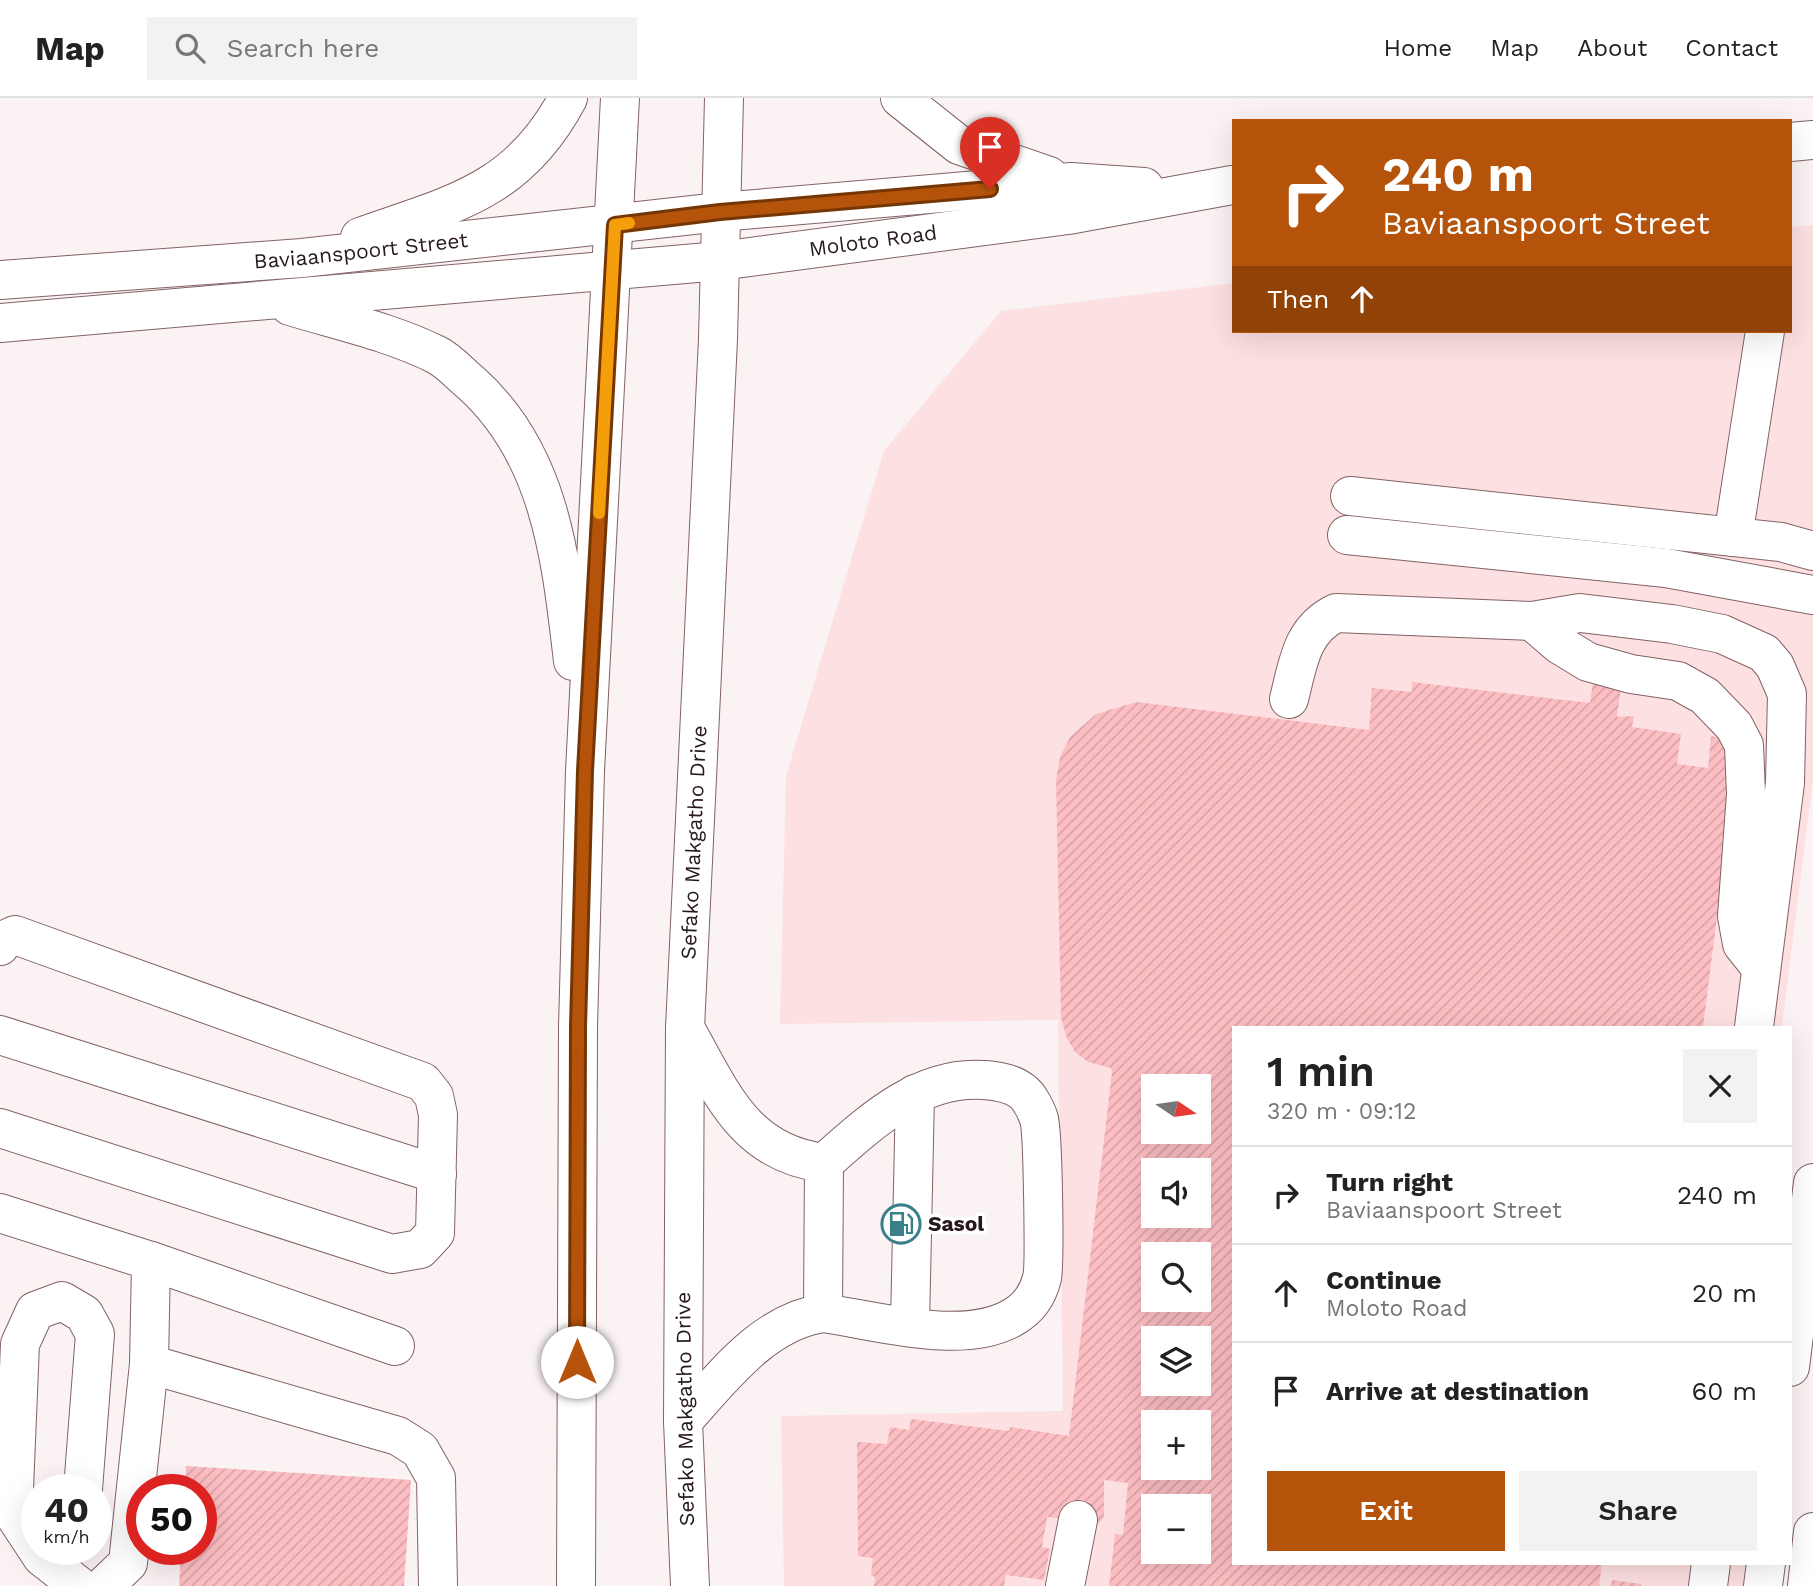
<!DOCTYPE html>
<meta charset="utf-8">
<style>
:root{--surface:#fff;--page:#f2f2f2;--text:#222;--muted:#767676;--line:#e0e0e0;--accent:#b45309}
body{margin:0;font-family:"Work Sans",sans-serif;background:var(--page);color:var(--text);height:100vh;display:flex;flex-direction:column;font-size:26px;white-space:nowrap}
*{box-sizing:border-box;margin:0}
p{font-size:23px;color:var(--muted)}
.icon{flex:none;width:38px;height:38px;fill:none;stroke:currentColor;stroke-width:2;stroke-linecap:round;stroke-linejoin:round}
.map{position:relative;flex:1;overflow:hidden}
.sheet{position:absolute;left:1232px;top:928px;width:560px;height:539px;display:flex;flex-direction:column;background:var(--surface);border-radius:0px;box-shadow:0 7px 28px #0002}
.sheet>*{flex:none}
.hud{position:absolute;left:1232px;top:21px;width:560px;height:214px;border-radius:0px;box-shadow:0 7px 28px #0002;background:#b45309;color:#fff;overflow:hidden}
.needle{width:46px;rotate:103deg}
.controls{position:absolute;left:1141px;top:976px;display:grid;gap:14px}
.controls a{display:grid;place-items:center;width:70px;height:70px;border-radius:0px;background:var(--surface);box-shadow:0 7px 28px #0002;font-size:35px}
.speed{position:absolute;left:21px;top:1376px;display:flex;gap:14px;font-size:35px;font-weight:700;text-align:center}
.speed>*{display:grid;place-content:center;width:91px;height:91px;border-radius:50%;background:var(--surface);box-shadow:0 7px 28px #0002;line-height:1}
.speed small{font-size:18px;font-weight:400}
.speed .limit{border:10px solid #d22;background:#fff;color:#111}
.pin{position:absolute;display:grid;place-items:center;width:60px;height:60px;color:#fff;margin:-72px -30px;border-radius:50% 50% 50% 0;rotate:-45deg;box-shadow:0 0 7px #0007}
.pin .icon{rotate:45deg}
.me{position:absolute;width:77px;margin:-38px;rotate:0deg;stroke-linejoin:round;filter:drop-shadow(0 0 5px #0008)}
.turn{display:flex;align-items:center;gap:24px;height:147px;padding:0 35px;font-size:32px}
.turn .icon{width:91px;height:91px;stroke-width:2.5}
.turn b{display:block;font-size:49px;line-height:60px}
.then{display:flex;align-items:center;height:66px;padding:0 35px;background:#0003;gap:14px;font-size:26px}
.round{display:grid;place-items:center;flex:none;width:74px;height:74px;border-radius:0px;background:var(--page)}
.headline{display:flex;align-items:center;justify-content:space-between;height:119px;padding:0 35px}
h1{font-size:42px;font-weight:600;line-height:52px}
.cta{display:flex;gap:14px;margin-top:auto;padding:14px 35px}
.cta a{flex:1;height:80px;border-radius:0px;background:var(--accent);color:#fff;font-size:28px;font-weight:600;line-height:80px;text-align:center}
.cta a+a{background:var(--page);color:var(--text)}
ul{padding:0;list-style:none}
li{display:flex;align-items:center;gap:21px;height:98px;padding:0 35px;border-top:2px solid var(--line)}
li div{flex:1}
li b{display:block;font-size:26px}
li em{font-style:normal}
header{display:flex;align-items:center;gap:42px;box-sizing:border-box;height:98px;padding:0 35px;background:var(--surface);border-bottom:2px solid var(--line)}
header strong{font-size:33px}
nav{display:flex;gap:38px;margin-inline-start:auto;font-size:24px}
.search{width:490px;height:63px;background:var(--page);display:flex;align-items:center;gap:18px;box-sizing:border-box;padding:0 24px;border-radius:0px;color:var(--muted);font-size:26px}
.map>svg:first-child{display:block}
.built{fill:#fde0e2;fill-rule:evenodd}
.building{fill:url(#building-hatch);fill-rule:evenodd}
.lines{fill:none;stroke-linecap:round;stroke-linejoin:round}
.minor-casing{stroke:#836264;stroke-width:40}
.major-casing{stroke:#836264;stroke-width:40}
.minor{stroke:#fff;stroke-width:38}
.major{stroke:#fff;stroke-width:38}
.route-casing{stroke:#753606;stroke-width:18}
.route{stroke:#b45309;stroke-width:12}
.slow{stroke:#f59e0b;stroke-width:12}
.labels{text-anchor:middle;stroke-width:7;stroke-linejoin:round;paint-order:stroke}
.street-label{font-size:21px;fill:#27191b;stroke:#fff}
.poi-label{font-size:21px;font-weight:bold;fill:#27191b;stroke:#fff;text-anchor:start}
</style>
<header>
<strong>Map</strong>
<div class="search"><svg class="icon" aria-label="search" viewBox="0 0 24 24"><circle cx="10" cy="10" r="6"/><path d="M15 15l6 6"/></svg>Search here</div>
<nav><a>Home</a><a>Map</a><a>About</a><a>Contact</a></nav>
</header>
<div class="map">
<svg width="1813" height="1488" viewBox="0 0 1813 1488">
<defs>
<pattern id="building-hatch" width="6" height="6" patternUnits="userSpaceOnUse" patternTransform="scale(1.75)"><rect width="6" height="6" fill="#fdbec3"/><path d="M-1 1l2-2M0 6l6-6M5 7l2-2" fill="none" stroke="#d9a3a7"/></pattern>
</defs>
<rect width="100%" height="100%" fill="#faf2f3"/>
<path class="built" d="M1813 127V681L1782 929H1234V1465H1752L1749 1488H784L781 1318 1063 1313 1058 922 780 926 786 678 884 353 1001 213 1234 185V233H1790V129ZM1153 989H1199V1034H1153ZM1153 1073H1199V1118H1153ZM1153 1157H1199V1202H1153ZM1153 1241H1199V1286H1153ZM1153 1325H1199V1370H1153ZM1153 1409H1199V1454H1153Z"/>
<g class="building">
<path d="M1412 584 1590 605 1593 584 1621 588 1617 619 1634 618 1632 629 1681 636 1677 666 1708 670 1711 638 1720 640 1735 677 1703 929H1234V1465H1602L1599 1488H1109L1115 1436 1123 1437 1128 1385 1104 1382V1419L1099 1425 1047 1419 1042 1449 1050 1451 1044 1482 1006 1477 1004 1488H874L875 1479 871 1477 873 1460 858 1458 857 1344 887 1346 890 1329 909 1332 911 1321 1009 1333 1010 1329 1069 1338 1112 974 1111 970 1088 964 1075 954 1067 940 1061 920 1056 682 1060 659 1070 639 1096 616 1136 604 1369 632 1372 590 1412 594ZM1153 989H1199V1034H1153ZM1153 1073H1199V1118H1153ZM1153 1157H1199V1202H1153ZM1153 1241H1199V1286H1153ZM1153 1325H1199V1370H1153ZM1153 1409H1199V1454H1153Z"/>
<polygon points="186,1368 411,1382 404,1488 179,1488 181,1451 201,1451 201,1391 185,1391"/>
<polygon points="1612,1482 1641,1486 1641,1488 1611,1488"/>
</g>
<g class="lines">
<g class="minor-casing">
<g id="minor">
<polyline points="1350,398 1781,444 1813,453"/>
<polyline points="1347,437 1666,470 1813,497"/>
<polyline points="1733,439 1765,233"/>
<polyline points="1532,523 1560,547 1588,564 1631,576 1678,583 1705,598 1734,628 1744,647 1746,696 1737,818 1742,846 1761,870"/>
<path d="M1289 601C1298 566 1301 532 1336 515L1532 523 1580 515 1672 526 1722 536 1764 555 1775 568 1787 596 1785 685 1754 929"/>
<polyline points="0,848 2,843 15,837 423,984 434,998 438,1017 435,1135 420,1151 392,1156 0,1030"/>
<polyline points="0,937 437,1076"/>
<polyline points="0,1115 151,1163 149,1266 128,1465 104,1488"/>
<polyline points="151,1163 395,1248"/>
<path d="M823 1215C879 1223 966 1249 1015 1218 1030 1209 1038 1196 1042 1180 1045 1168 1043 1034 1039 1021 1037 1014 1029 998 1023 994 1012 985 998 983 984 982 920 977 869 1025 824 1065"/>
<polyline points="910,1227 915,996"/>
<polyline points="149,1266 398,1338 420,1352 436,1380 438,1488"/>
<polyline points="1790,1269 1813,1085"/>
<path d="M683 1323C722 1280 763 1224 823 1215L824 1065C743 1055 721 993 685 930"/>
<polyline points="79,1488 42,1459 13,1415 20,1246 35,1213 62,1203 84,1216 95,1236 83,1391"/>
<polyline points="1065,1488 1078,1422"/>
<polyline points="1708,1488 1711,1465"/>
<polyline points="1763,1488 1766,1465"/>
<polyline points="1807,1488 1813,1434"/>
</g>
</g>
<g class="major-casing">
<g id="major">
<polyline points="900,0 959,47 1049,78"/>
<polyline points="1790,44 1813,42"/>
<path d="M360 139C453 106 518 94 568 0"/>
<path id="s1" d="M0 182 302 160 720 114 1071 84 1144 89"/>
<path d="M290 208C339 223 391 234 437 257 449 263 460 276 470 284 551 356 561 461 573 563"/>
<path id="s2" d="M0 225 720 163 1068 117 1232 87"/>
<polyline points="576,1488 578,929 585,673 620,0"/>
<path id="s3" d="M690 1488 683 1323 685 930 718 241 724 0"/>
</g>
</g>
<use href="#minor" class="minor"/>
<use href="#major" class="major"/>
</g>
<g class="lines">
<g class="route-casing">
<polyline id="route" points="577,1264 578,929 585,673 615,127 720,114 990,91"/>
</g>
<use href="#route" class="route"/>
<polyline class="slow" points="599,415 615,127 629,125"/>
</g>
<defs>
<g id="fuel-ring" transform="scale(2.0125)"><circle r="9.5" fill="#fff" stroke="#398089" stroke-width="1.5"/><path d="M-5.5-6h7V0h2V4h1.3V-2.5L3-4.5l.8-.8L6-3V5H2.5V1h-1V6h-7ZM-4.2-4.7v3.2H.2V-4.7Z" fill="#398089"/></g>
</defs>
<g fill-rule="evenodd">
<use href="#fuel-ring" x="901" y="1126"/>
</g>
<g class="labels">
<g class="street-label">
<text dy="7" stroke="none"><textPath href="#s2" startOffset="877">Moloto Road</textPath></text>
<text dy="7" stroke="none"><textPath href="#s1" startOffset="362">Baviaanspoort Street</textPath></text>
<text dy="7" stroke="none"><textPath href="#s3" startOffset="744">Sefako Makgatho Drive</textPath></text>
<text transform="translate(685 1311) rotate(-91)" y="7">Sefako Makgatho Drive</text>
</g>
<g class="poi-label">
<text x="928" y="1133">Sasol</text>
</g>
</g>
</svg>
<div class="controls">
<a><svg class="needle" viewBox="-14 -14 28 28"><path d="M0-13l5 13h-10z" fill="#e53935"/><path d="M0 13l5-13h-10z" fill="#767676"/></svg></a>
<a><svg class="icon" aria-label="sound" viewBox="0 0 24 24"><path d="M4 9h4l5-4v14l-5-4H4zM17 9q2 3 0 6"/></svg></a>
<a><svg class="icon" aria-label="search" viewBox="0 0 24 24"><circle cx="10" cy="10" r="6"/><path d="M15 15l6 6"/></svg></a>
<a><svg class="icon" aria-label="layers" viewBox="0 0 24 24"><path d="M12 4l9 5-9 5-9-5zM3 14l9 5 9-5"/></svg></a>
<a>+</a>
<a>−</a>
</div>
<div class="speed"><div>40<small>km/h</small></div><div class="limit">50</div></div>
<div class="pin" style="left:990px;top:91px;background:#d93025"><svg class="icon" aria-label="arrive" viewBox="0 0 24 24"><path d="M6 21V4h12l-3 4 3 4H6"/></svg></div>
<svg class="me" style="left:577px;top:1264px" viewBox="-20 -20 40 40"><circle r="19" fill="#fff"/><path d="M0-13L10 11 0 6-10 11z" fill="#b45309"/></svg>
<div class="hud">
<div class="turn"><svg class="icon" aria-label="right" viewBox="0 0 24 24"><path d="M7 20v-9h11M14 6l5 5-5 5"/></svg><div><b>240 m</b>Baviaanspoort Street</div></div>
<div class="then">Then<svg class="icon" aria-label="ahead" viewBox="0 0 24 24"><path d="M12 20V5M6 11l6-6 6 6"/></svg></div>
</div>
<section class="sheet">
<div class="headline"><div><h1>1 min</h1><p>320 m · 09:12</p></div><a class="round"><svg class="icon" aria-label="close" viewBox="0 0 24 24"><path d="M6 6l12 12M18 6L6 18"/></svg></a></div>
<ul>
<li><svg class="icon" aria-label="right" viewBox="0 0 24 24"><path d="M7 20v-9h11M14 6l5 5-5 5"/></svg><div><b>Turn right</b><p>Baviaanspoort Street</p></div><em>240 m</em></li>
<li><svg class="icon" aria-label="ahead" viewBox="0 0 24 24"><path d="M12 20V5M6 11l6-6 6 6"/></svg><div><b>Continue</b><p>Moloto Road</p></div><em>20 m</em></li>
<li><svg class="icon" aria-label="arrive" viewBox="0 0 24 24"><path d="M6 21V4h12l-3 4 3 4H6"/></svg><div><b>Arrive at destination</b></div><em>60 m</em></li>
</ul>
<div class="cta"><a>Exit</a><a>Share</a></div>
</section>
</div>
